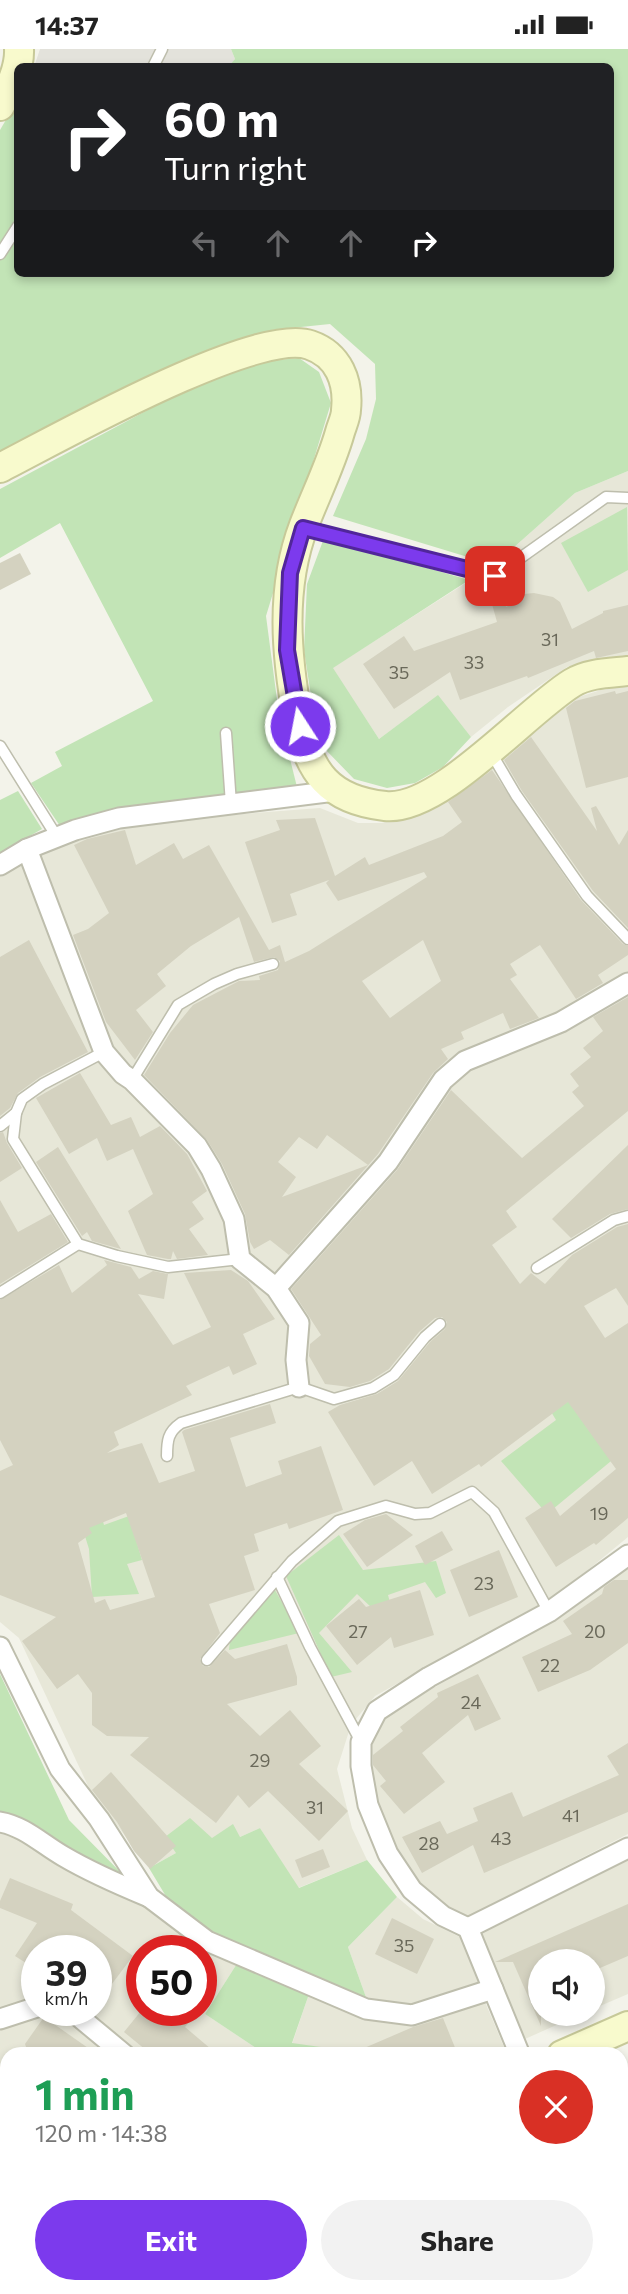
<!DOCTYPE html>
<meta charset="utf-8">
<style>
:root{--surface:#fff;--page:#f2f2f2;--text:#222;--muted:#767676;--accent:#7c3aed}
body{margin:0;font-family:Commissioner,sans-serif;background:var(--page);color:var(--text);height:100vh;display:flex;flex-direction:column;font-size:26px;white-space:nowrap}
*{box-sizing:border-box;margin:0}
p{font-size:23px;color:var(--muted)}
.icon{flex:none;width:38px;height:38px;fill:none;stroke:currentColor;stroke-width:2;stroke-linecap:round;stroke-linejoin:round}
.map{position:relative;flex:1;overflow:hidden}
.panel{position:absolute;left:0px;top:1998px;width:628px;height:247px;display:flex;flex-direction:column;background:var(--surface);border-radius:21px 21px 0 0;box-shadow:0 4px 10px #0003}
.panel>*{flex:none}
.hud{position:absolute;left:14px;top:14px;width:600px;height:214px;border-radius:10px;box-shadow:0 4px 10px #0003;background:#202124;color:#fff;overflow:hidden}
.fabs{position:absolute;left:528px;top:1900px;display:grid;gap:14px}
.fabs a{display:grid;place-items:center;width:77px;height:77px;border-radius:50%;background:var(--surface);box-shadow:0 4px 10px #0003;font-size:35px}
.speed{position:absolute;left:21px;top:1886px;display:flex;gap:14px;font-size:35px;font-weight:700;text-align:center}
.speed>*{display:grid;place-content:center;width:91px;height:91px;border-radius:50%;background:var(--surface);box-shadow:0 4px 10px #0003;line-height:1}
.speed small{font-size:18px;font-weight:400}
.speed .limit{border:10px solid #d22;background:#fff;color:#111}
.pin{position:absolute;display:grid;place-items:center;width:60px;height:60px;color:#fff;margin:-30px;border-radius:14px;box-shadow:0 4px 10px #0006}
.me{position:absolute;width:77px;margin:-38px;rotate:349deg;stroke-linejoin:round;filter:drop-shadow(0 0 5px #0008)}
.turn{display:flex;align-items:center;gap:24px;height:147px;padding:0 35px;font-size:32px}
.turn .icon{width:91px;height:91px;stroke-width:2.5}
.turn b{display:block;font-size:49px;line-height:60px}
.lanes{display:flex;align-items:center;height:66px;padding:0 35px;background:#0003;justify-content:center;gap:35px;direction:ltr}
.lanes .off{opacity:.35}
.round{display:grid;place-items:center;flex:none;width:74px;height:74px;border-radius:37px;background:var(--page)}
.headline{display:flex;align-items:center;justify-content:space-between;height:119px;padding:0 35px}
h1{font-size:42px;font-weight:700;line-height:52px;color:#1e9e55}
.button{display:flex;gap:14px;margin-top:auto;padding:14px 35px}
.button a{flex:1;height:80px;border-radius:42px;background:var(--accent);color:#fff;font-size:28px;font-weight:700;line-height:80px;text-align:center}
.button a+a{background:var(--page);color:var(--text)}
.status{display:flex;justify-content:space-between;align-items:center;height:49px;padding:0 35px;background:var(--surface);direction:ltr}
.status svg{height:19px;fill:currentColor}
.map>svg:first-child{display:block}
.residential{fill:#e7e7d8;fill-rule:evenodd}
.industrial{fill:#e3e2db}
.green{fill:#c2e4b6}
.building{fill:#d4d2c0;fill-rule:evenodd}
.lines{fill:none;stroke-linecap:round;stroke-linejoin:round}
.service-casing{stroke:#bebead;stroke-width:13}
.minor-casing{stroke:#bebead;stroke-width:23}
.secondary-casing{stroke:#c7c999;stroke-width:32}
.service{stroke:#fff;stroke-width:10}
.minor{stroke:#fff;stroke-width:19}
.secondary{stroke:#f8facd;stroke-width:28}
.route-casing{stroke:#51269a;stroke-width:18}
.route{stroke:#7c3aed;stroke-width:12}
.labels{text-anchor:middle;stroke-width:5;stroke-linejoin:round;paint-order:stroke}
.number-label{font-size:18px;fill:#6a695a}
</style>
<div class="status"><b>14:37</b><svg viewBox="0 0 49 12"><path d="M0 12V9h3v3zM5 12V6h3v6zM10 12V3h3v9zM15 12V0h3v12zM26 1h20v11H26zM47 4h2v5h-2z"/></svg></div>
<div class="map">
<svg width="628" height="2245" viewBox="0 0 628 2245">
<rect width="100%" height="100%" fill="#f3f3ea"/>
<g class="residential">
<polygon points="628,422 628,609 594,610 567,618 508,658 471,688 438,647 379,690 332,619 494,516 575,444"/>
<polygon points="628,637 628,1488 560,1544 375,1647 351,1676 337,1720 352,1779 367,1811 298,1839 260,1779 240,1788 212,1789 176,1804 149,1819 89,1739 19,1589 0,1573 0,825 60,794 125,774 320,759 358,774 382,774 422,759 560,654 601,641"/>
<polygon points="628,1519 628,1785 467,1868 440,1855 415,1832 396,1803 377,1755 368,1720 370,1692 384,1667 567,1563"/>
<path d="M0 1785 14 1788 65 1819 139 1855 193 1891 238 1913 205 1965 265 2005 7 2006V2230L0 2233ZM37 1902H96V1962H37ZM142 1902H201V1962H142Z"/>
<polygon points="628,1805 628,1945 593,1960 593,1913 541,1913 541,1965 581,1965 516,1994 471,1887"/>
<polygon points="397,1848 423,1870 464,1890 483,1936 418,1957 367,1951 348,1898"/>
<polygon points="309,1945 361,1967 485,1953 507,2005 330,2006 328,1999 292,1995"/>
<polygon points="628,2074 628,2245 221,2245 218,2238 621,2238 621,2077"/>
</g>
<polygon class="industrial" points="40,0 231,0 235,10 229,18 34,18"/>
<g class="green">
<polygon points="231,0 628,0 628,422 575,444 494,516 333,467 366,390 376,350 375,315 330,275 272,281 207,301 0,406 0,81 17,52 18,224 611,224 611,18 229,17 235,10"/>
<polygon points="299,309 319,323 331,354 266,567 279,666 297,738 60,777 31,734 62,717 55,703 153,652 60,474 0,509 0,440 172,348 256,313"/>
<polygon points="627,458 628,521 588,543 561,494"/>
<polygon points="324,489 469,531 333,619 379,690 438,646 471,688 443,718 415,734 387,739 354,730 324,699 311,647 304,601 307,535"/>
<polygon points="18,742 42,780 0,804 0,751"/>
<polygon points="583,1311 628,1398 547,1465 501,1412 556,1371 541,1346"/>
<polygon points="96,1448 104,1476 129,1467 142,1511 127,1515 139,1545 92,1548 89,1500 75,1455"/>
<polygon points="339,1486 363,1521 436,1512 446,1544 436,1549 425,1533 388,1546 393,1565 385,1571 357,1545 319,1584 352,1623 331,1628 286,1527"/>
<polygon points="275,1541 299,1584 229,1601 230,1591"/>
<polygon points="0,1625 69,1771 137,1840 0,1767"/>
<polygon points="190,1769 212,1789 233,1775 240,1788 260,1779 299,1839 367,1811 397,1848 348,1898 367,1951 206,1884 167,1849 149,1819 176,1804 165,1788"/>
<polygon points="238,1913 309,1945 292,1994 328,1999 330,2005 265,2005 205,1965"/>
</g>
<g class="building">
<polygon points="20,504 31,525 0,541 0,514"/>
<polygon points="534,544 553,548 560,553 572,580 603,564 603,562 628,556 628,602 596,609 594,602 528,629 527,627 460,651 450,623 394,660 363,615 404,587 414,602 497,573 490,548 507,558 514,546"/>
<polygon points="615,642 616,645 628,642 628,728 586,739 566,659 575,652"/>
<polygon points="531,688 597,782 591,759 596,757 619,796 628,781 628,879 593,842 522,742 504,711"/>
<path d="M492 721 581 851 623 895 628 897V906L598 926 603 934 576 950 540 896 510 915 517 926 510 930 539 969 510 980 503 964 461 983 464 990 441 1000 448 1010 433 1024 378 1105 289 1206 270 1191 254 1200 250 1193 245 1165 222 1115 207 1091 144 1026 170 984 193 956 239 932 260 931 259 927 278 921 280 912 274 908 254 913 239 868 191 897 157 925 166 937 136 961 153 983 135 1011 106 973 73 886 88 880 109 864 74 796 87 790 125 781 136 816 174 794 183 810 209 796 269 901 280 896 285 913 309 902 427 828 424 823 338 852 326 834 329 831 290 845 297 866 272 874 245 793 280 781 276 771 315 769 335 827 365 808 369 816 443 787 462 773 448 753ZM423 891 441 932 390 969 362 932ZM327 1086 368 1116 282 1148 296 1128 278 1113 299 1088 317 1100Z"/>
<polygon points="29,891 88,1003 40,1028 18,1044 10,1059 0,1067 0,908"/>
<polygon points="628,948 628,1062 506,1162 517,1178 492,1196 520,1235 531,1224 545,1235 572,1206 617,1178 628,1175 628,1257 616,1239 584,1257 605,1289 628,1274 628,1469 596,1496 594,1494 556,1518 525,1469 551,1452 560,1467 616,1420 568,1353 481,1418 479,1415 432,1445 412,1412 374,1437 328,1363 340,1356 377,1345 398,1332 430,1293 445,1280 447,1273 442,1268 435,1269 419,1283 389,1320 370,1332 350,1338 325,1335 309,1307 310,1295 321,1286 291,1240 397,1121 451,1041 522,1109 584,1057 572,1043 579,1037 570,1025 591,1008 583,999 603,982 593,968"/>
<polygon points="80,1024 111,1076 131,1068 140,1088 160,1077 187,1105 207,1142 192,1153 204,1170 189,1180 208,1206 177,1210 173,1202 171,1210 168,1210 147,1206 128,1162 153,1145 133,1100 107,1112 97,1089 69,1105 36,1049"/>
<polygon points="3,1083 7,1094 22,1119 0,1133 0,1084"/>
<polygon points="628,1096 628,1160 610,1165 571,1189 552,1170"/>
<polygon points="58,1098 121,1200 92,1192 87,1183 82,1187 36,1113"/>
<polygon points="0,1151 18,1183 51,1165 68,1193 0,1235"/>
<path d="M104 1211 131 1218 139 1230 153 1222 168 1225 164 1250 138 1245 173 1296 211 1278 184 1224 231 1221 248 1232 275 1270 243 1285 257 1315 233 1326 229 1317 186 1337 192 1346 114 1383 119 1396 107 1404 142 1394 159 1434 195 1422 182 1383 184 1381 270 1355 276 1374 230 1389 246 1438 282 1425 278 1412 321 1397 343 1461 289 1480 287 1474 254 1485 259 1502 244 1507 255 1541 209 1555 220 1584 200 1610 203 1617 209 1618 225 1601 235 1610 287 1595 297 1628V1636L227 1655 260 1687 290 1661 321 1697 299 1715 348 1762 319 1792 268 1742 249 1759 238 1746 216 1774 130 1706 149 1688 107 1687 92 1676V1644L78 1625 57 1640 22 1592 56 1568 0 1546V1422L13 1416 0 1391V1251L59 1216 72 1244 107 1216ZM126 1464 155 1548 110 1561 105 1550 95 1554 78 1494 92 1484 89 1479Z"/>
<polygon points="386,1465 413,1486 367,1518 343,1485 365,1471"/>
<polygon points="442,1482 453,1501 425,1516 415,1497"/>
<polygon points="499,1501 518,1548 469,1568 450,1521"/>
<polygon points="614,1531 628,1531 628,1594 590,1621 538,1643 522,1608 572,1585 563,1572 602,1545 604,1538"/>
<polygon points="420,1541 434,1586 394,1599 391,1588 357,1616 326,1577 359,1550 366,1558"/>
<polygon points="478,1625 501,1670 475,1682 468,1666 422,1704 445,1733 404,1765 380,1737 386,1732 373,1716 373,1706 403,1682 400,1678 438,1648 437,1644"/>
<polygon points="628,1694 628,1763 484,1824 473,1796 422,1824 402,1788 440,1772 447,1785 478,1772 473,1759 512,1743 523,1768 619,1726 607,1707"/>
<polygon points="111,1723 176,1797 150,1820 134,1802 117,1773 92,1741"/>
<polygon points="323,1800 330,1818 302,1829 295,1811"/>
<polygon points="10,1829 73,1855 71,1861 133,1907 96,1956 96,1902 37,1902 37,1921 15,1907 37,1874 0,1859 0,1852"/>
<polygon points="628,1855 628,1907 593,1922 593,1913 541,1913 541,1977 513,1913 495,1913"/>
<polygon points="392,1869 434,1890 417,1925 375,1905"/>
<polygon points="141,1962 176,1962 189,1973 185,1978 218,2006 152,2006 124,1983"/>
<polygon points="44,1968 98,2006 29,2006 25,1995"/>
<polygon points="443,1969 458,2006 348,2006 413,1978"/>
</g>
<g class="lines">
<g class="service-casing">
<g id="service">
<polyline points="153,18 162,0"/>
<polyline points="0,205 18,177"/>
<polyline points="307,480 495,527 606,448 628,449"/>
<polyline points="226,684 231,755"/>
<polyline points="0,697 57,788"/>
<polyline points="490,702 516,746 587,847 628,890"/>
<polyline points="132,1031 178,956 214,935 237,925 273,915"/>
<polyline points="16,1064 13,1090 78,1195 117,1207 168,1218 240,1210"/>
<polyline points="0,1077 16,1064 22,1050 43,1035 104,1003"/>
<polyline points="537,1219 614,1171 628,1167"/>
<polyline points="0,1244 78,1195"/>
<path d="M167 1407C167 1391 168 1383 181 1374L299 1338 334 1350 373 1339 394 1326 425 1288 440 1275"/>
<polyline points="277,1528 310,1598 361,1693"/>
<polyline points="207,1611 292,1512 338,1472 386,1457 415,1465 430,1464 472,1443 494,1463 549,1563"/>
<polyline points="621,2150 628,2147"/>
<polyline points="547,2238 550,2245"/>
<polyline points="295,2245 310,2238"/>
<polyline points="408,2245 418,2238"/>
</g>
</g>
<g class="minor-casing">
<g id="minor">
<polyline points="27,800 104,1003 123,1025 132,1031 197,1097 211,1120 234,1170 240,1210 276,1239 299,1274 296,1311 299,1338"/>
<polyline points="0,816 27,800 75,781 119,769 335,742"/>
<polyline points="276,1239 388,1113 443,1031 465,1012 561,973 628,934"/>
<polyline points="0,1598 60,1720 99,1770 149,1848 207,1892 366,1960 412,1966 493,1940"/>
<path d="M0 1773C24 1777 42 1795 63 1807 90 1823 120 1836 149 1848"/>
<polyline points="468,1879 628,1799"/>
<polyline points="72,1962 125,2006"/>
<polyline points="0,1970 37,1958"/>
<polyline points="520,2006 468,1879 443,1867 412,1841 388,1805 368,1756 361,1717 361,1693 377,1662 429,1628 549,1563 628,1506"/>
</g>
</g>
<g class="secondary-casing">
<g id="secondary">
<path d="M0 57C9 40 20 20 19 0"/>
<path d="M0 419C55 391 257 277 310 296 339 306 349 333 346 361 346 368 342 376 340 383 331 415 316 445 304 476 280 539 286 606 298 671 309 723 329 751 385 757 439 763 525 663 572 634 588 624 610 624 628 622"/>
<polyline points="562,2006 628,1977"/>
<polyline points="182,2238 185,2245"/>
<polyline points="14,2245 29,2238"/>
</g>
</g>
<use href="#service" class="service"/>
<use href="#minor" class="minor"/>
<use href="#secondary" class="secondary"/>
</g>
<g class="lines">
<g class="route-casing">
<polyline id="route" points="300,677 287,601 290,524 303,479 495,527"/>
</g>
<use href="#route" class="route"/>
</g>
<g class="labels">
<g class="number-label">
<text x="550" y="597">31</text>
<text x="474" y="620">33</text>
<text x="399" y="630">35</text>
<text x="599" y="1471">19</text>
<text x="484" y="1541">23</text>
<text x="358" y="1589">27</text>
<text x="595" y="1589">20</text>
<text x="550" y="1623">22</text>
<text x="471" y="1660">24</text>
<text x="260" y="1718">29</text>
<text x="315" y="1765">31</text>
<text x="571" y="1773">41</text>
<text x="501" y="1796">43</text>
<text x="429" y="1801">28</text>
<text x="404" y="1903">35</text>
</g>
</g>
</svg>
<div class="fabs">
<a><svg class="icon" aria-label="sound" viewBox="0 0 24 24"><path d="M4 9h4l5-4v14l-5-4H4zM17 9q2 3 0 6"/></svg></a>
</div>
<div class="speed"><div>39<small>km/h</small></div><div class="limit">50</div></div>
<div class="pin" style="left:495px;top:527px;background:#d93025"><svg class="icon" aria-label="arrive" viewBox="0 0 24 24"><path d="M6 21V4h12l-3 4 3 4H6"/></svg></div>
<svg class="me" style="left:300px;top:677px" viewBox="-20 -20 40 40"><circle r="17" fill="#7c3aed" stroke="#fff" stroke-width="3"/><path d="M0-11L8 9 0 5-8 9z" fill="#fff"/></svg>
<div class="hud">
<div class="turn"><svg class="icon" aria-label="right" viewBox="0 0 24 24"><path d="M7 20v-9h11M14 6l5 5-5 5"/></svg><div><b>60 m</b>Turn right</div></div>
<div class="lanes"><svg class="icon off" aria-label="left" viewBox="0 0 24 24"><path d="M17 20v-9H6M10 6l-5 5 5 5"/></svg><svg class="icon off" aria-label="ahead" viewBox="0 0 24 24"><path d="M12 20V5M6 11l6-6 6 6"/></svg><svg class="icon off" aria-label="ahead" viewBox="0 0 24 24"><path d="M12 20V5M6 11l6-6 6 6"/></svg><svg class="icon" aria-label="right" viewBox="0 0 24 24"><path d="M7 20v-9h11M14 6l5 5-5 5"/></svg></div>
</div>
<section class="panel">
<div class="headline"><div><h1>1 min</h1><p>120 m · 14:38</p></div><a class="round" style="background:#d93025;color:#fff"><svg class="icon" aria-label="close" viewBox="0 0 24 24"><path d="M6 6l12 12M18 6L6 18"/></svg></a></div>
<div class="button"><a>Exit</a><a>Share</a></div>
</section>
</div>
